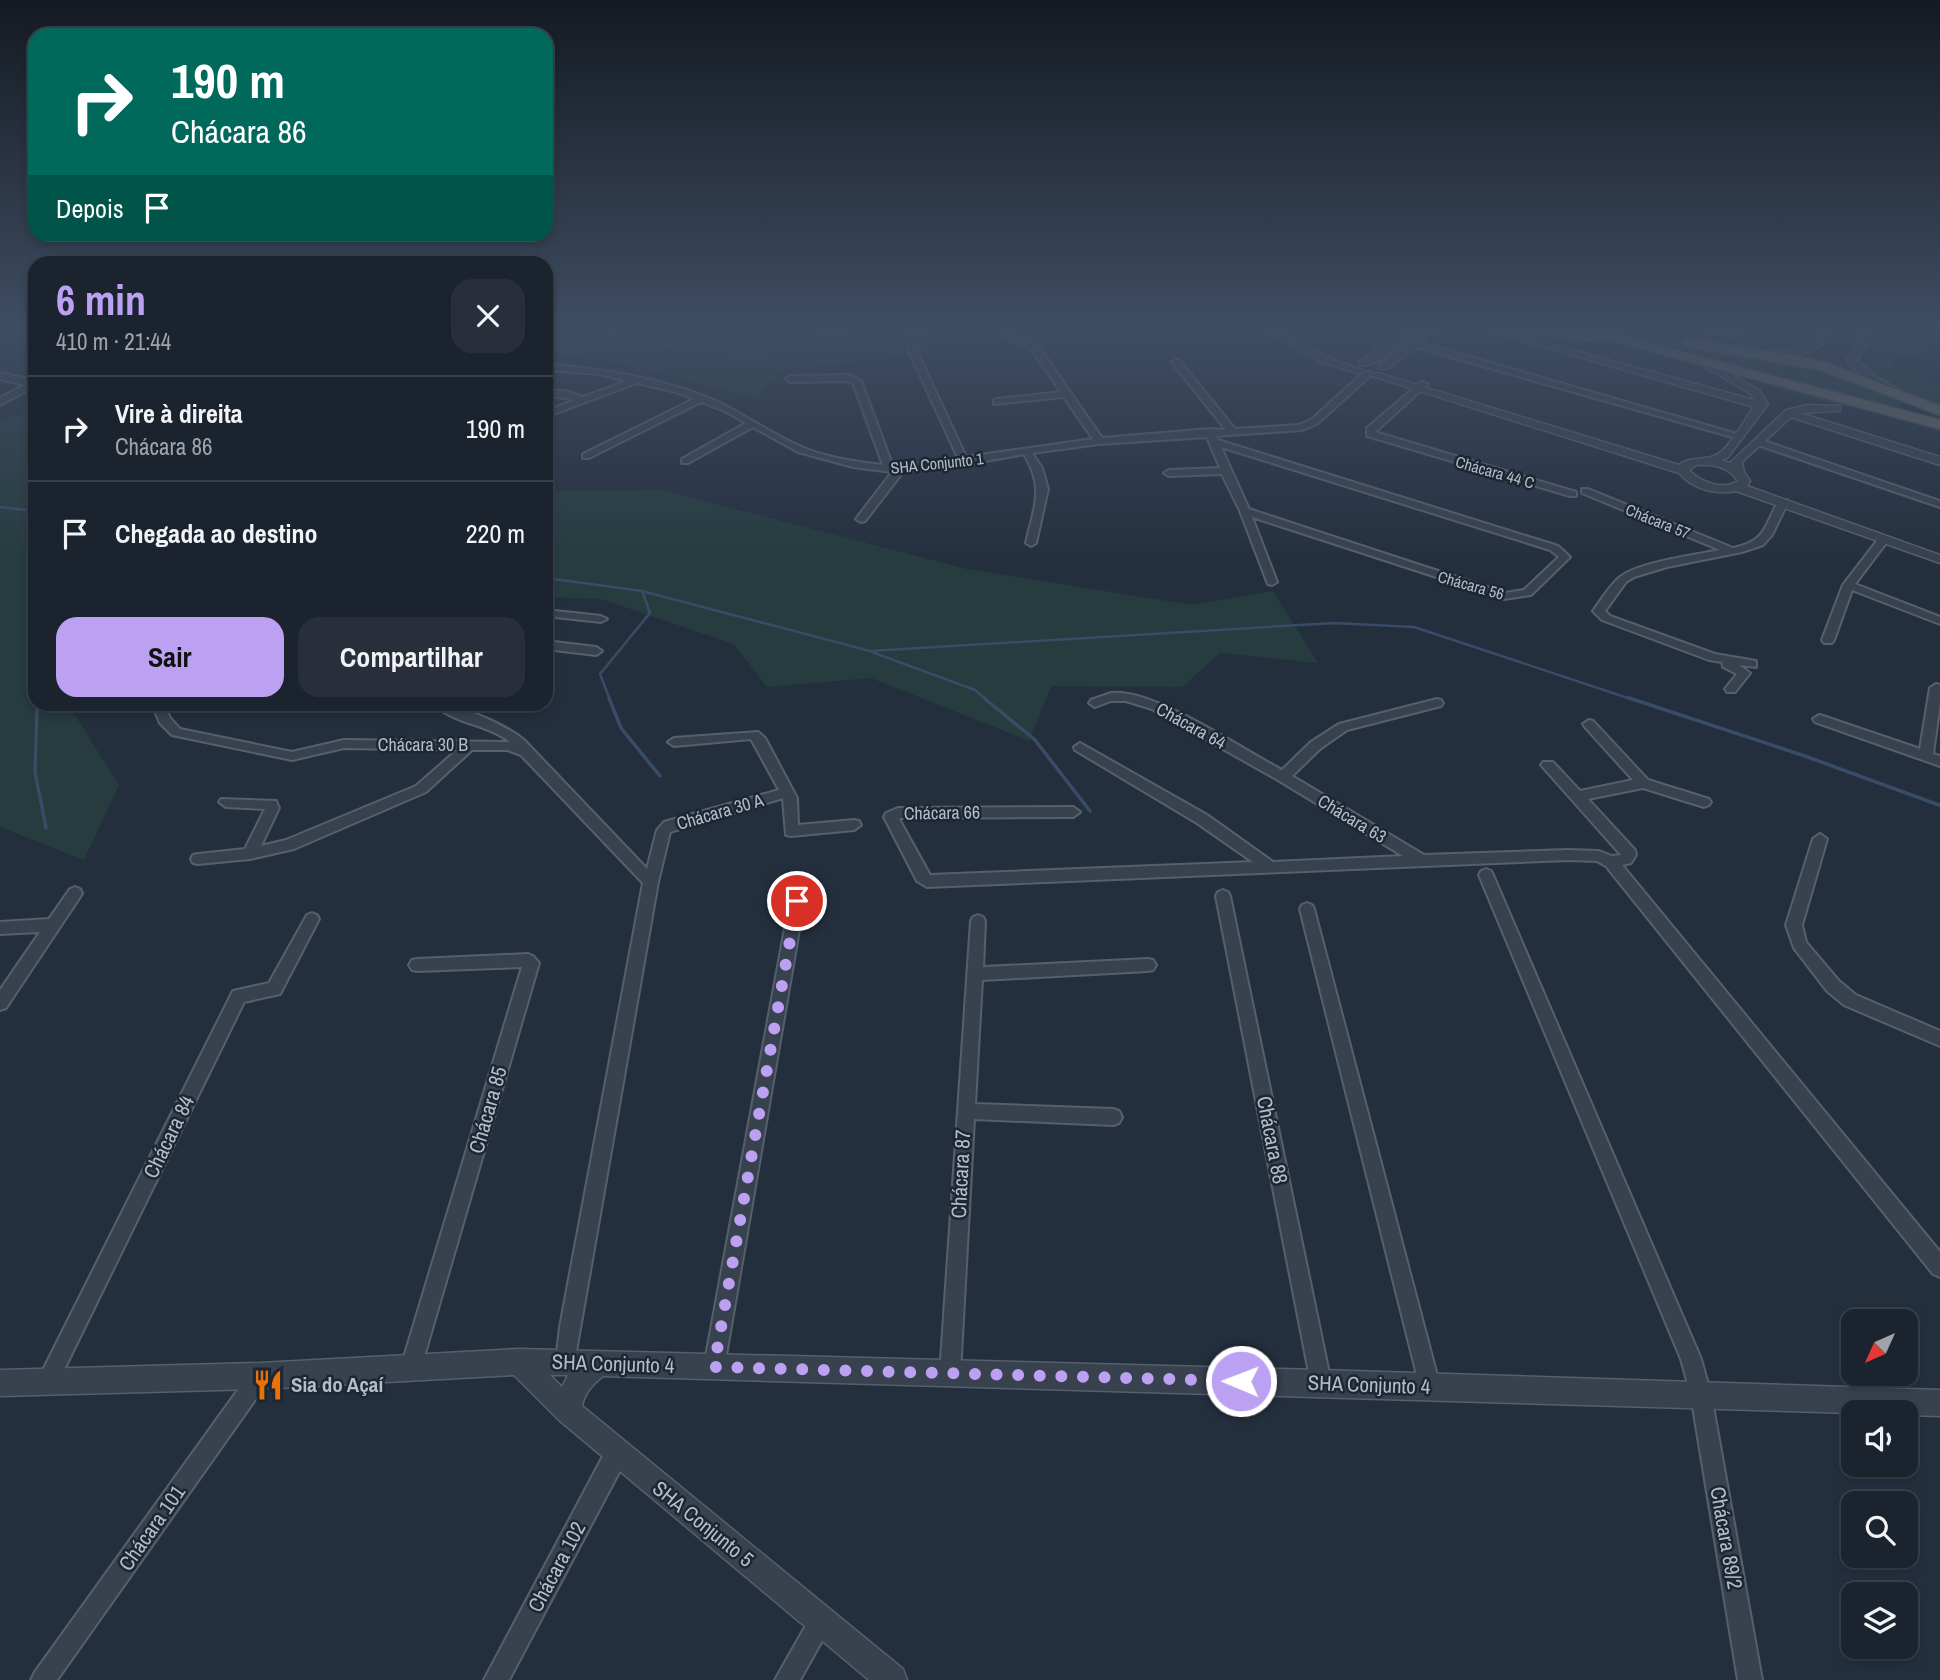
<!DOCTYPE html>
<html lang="pt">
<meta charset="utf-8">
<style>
:root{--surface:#1b232e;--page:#282f3a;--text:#f1f3f6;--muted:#a0a4aa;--line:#39404a;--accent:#bca0f2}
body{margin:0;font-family:"Archivo Narrow",sans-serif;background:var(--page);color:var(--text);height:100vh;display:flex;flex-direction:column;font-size:26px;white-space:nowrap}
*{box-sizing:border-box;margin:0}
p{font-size:23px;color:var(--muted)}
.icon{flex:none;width:38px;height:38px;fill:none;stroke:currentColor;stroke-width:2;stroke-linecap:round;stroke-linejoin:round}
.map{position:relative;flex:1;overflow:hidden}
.drawer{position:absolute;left:28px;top:256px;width:525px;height:455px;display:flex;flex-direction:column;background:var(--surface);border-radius:21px;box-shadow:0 4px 10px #0003,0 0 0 2px var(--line)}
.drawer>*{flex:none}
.banner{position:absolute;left:28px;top:28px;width:525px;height:214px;border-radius:21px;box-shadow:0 4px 10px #0003,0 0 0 2px var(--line);background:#00695c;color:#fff;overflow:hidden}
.needle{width:46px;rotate:225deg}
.controls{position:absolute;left:1841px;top:1309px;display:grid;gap:14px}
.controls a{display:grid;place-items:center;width:77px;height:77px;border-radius:14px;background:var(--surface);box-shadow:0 4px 10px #0003,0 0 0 2px var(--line);font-size:35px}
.pin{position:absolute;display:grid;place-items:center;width:60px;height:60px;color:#fff;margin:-30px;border:4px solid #fff;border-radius:50%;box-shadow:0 2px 7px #0007}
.me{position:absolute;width:77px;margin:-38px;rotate:271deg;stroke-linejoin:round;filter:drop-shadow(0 0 5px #0008)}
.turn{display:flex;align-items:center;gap:24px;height:147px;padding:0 28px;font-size:32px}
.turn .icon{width:91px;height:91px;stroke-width:2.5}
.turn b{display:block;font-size:49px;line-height:60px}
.then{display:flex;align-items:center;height:66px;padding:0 28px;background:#0003;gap:14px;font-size:26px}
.round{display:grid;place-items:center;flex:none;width:74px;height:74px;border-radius:21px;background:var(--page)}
.head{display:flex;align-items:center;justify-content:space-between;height:119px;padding:0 28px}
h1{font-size:42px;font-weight:700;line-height:52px;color:var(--accent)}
.button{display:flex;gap:14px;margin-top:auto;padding:14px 28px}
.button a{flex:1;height:80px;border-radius:21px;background:var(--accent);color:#111;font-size:28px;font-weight:700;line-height:80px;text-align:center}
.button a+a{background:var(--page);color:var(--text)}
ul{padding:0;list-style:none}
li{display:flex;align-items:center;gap:21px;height:105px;padding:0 28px;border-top:2px solid var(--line)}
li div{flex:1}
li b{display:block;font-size:26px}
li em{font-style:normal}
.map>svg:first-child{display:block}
.green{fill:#263c3f}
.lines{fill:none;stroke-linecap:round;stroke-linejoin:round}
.stream-far1{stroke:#394c67;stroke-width:2.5}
.stream{stroke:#394c67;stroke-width:3.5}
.minor-casing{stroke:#565f6c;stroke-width:4}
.tertiary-casing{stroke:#565f6c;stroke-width:3}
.trunk-casing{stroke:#434c59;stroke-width:3}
.minor{fill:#38414e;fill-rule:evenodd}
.tertiary{fill:#38414e;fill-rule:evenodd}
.trunk{fill:#656462;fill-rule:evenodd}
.route{stroke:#bca0f2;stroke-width:12;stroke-dasharray:0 21.6}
.labels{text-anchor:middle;stroke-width:5;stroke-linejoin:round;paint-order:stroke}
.far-street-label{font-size:16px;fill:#b4bcc9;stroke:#1d2633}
.street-label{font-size:18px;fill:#b4bcc9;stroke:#1d2633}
.near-street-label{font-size:21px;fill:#b4bcc9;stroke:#1d2633}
.near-poi-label{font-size:21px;font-weight:bold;fill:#b4bcc9;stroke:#1d2633;text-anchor:start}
</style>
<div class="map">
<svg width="1940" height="1680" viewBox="0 0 1940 1680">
<rect width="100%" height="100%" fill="#242f3e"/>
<g class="green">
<polygon points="546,328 635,328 693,337 778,339 875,333 907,328 962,328 969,335 891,358 782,370 756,398 625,364 546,353"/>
<polygon points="1591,328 1619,328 1734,354 1720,358 1723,366"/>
<polygon points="1644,328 1694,328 1745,341 1748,338 1786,347 1800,328 1829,328 1814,346 1773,353 1709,345"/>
<polygon points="1879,328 1940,328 1940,348 1924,346 1932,360 1877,351 1872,347"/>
<path d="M1735 359C1795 357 1840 375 1894 398L1901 403 1902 408C1890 411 1876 409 1863 408 1816 404 1774 391 1733 368L1729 362Z"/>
<polygon points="1868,360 1891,360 1893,372 1940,383 1940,405 1885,384 1860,366"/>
<polygon points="35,410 35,704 68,704 119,785 84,860 0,827 0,421"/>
<polygon points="661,490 967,569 1192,605 1273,591 1318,663 1220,653 1182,687 1051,686 1029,741 871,678 767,687 734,644 601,599 546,597 546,491"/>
</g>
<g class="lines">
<g class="stream-far1">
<path d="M576 328C624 336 670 348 719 351 797 355 876 341 953 328"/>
<polyline points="0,507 35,511"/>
<polyline points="546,578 642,591 870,651 1334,623 1414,627 1634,700"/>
<polyline points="872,652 975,690 987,700"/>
<polyline points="610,700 600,674 650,613 642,591"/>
</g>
<g class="stream">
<polyline points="609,698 621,728 660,776"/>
<polyline points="984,698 1035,740 1090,811"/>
<polyline points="1629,698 1802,755 1939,805"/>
<polyline points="41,704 37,709 35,772 46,828"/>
</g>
<g class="minor-casing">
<g id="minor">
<polygon points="812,328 855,328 851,330 816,330"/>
<polygon points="1701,328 1713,328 1735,333 1740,328 1748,328 1737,338"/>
<path d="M1002 331H1008L1038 346 1102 438 1210 429 1226 430 1173 364 1172 362 1176 360H1179L1235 429 1298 425 1311 420 1364 372H1370V376L1317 424 1302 430 1216 436 1218 440 1558 546 1570 557 1531 595 1504 599 1252 517 1277 582 1272 585 1268 584 1240 511 1222 474 1169 476 1164 473 1169 470 1220 468 1207 437 1099 444 1032 453 1042 468 1048 489 1036 543 1031 546 1026 543C1034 507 1045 489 1024 454L964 465 903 472 865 521 861 522 856 519 892 472 853 467 798 452 753 427 688 463H682V459L746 423 725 411 701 402 589 458H583V454L694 399 676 392 637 383 546 417V411L575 400 547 395V391H566L583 397 628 381 598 374 546 370V364C599 369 654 377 704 396 739 409 769 434 804 448 828 458 857 462 883 465L853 383 849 381 790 382 786 379 790 376 850 375 861 381 893 467 958 458 908 349 912 347 916 349 966 457 1093 439 1064 397 994 404V400L997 399 1061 392 1032 350 1002 335ZM1221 447 1550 550 1559 557 1524 590 1505 593 1249 509Z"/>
<polygon points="1412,342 1418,342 1744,436 1736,438 1412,346"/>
<polygon points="0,373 35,380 35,386 0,405 0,398 25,385 0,379"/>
<polygon points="1421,382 1428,384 1375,432 1576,492 1576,496 1570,496 1367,436 1367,428"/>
<polygon points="1755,440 1761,440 1940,501 1940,507 1755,444"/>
<path d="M1582 489H1588L1733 548C1767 541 1764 526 1779 500H1787L1788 502 1772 535 1763 545 1742 552 1667 567 1634 577 1626 582 1605 611 1610 616 1715 654 1756 661V667L1739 665 1750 673 1735 692H1727L1725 689 1737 674 1723 667 1722 662 1709 660 1602 620 1593 611C1601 600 1610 585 1620 577 1639 562 1695 555 1720 550L1582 493Z"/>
<polygon points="1884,536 1889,539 1855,584 1940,617 1940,624 1852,590 1834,640 1832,643 1824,643 1822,640 1843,585 1880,537"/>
<polygon points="546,610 601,616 607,619 601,622 546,616"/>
<polygon points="546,641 596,647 602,651 596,655 546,649"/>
<polygon points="1936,684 1940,685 1940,703 1933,754 1940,756 1940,766 1815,722 1813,719 1819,715 1823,716 1920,749 1930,688"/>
<path d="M1111 693C1153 688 1242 749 1282 770L1311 742 1339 724 1437 699 1441 700 1443 703 1441 706 1347 730 1321 748 1292 776 1424 855 1568 850 1599 851 1612 856 1621 855 1541 765 1543 762H1553L1580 791 1633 780 1585 727 1583 724 1589 720 1593 721 1648 780 1709 799 1711 802 1709 805 1704 807 1643 788 1588 799 1635 850 1636 855 1631 863 1622 865 1940 1252V1277L1933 1274 1606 866 1597 861 1568 860 927 887 917 881 884 817 886 813 898 808 1073 807 1080 812 1073 817 900 818 899 819 930 875 1253 862 1197 823 1075 750 1074 747 1080 743 1207 815 1273 862 1403 856 1278 780 1152 709 1126 701H1111L1095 707 1089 703 1091 700Z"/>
<path d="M152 704H164L170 718 180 729 292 752 344 740 510 742C488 724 453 724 434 704 455 702 506 725 524 740L647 869 657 830 664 822 779 790 751 739 674 746 668 742 674 738 758 732 765 738 797 798 798 825 854 820 859 821 861 825 854 830 791 836 786 835 783 798 670 832 658 882 573 1369 566 1372 559 1369 556 1362 560 1327 643 883 521 755 507 750H472L426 792 294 849 250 859 198 864 193 863 191 859 193 855 198 854 245 849 265 809 226 807 219 802 221 799 276 801 279 808 261 846 286 840 416 786 457 750 344 748 292 760 172 735 160 723Z"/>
<polygon points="1820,834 1827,839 1802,925 1806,942 1839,981 1856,995 1940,1031 1940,1046 1844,1005 1827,991 1794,948 1786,925 1813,839"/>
<polygon points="1486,869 1491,871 1493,875 1701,1359 1711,1395 1762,1680 1738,1680 1691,1395 1681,1359 1479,875 1481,871"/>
<polygon points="75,887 80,889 82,893 80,897 6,1008 0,1010 0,990 40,932 0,934 0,922 49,919 70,889"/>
<polygon points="1223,890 1228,892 1230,896 1331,1383 1328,1390 1321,1393 1314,1390 1311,1383 1216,896 1218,892"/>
<polygon points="797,895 802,897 804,901 724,1367 721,1374 714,1377 707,1374 704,1367 790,901 792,897"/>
<polygon points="1307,903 1312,905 1314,909 1440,1387 1437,1394 1430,1397 1423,1394 1420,1387 1300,909 1302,905"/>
<polygon points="312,913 317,915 319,919 280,994 244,1002 54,1390 47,1393 40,1390 37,1383 40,1376 233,991 269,983 307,915"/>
<polygon points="978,915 983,917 985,921 983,967 1148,959 1153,960 1156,965 1153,970 1148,971 982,980 975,1104 1113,1109 1119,1111 1122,1117 1119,1123 1113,1125 974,1119 960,1374 957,1381 950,1384 943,1381 940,1374 971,921 973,917"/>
<polygon points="528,954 533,956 539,963 421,1367 418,1374 411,1377 404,1374 401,1367 522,967 417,971 412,970 409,965 412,960 417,959"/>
<polygon points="260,1366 267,1369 270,1376 267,1383 57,1680 31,1680 35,1672 253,1369"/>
<polygon points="617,1442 625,1445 628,1453 625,1461 509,1680 484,1680 609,1445"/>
<polygon points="821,1609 829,1613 833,1621 800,1680 775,1680 813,1613"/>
</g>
</g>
<g class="tertiary-casing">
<g id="tertiary">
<polygon points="1262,328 1274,328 1327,357 1364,371 1359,374 1319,361"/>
<path d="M1406 328H1417C1405 341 1378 367 1359 366V362Z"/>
<polygon points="1429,328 1440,328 1387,369 1379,369 1379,365"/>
<path d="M1478 328H1493L1754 400 1751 394 1705 367 1714 365 1759 390 1768 404 1728 457 1721 460 1730 463 1786 410 1807 405 1840 406V410L1836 411 1800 413 1940 457V465L1791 417 1742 462 1744 472 1750 481 1747 486 1940 555V563L1736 491C1715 495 1693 489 1679 473L1369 375 1378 373 1679 465C1691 455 1709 462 1721 452 1734 441 1744 420 1754 407ZM1696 465C1713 464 1728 466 1738 481 1722 491 1701 482 1689 470Z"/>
<path d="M1827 328H1837C1823 347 1809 356 1785 357 1777 358 1769 359 1763 355 1785 341 1800 363 1827 328Z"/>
<path d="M1864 328H1874L1857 360 1876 377 1903 392V396C1884 398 1859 375 1847 361Z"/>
<path d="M519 1349 1321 1370 1940 1390V1416L1906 1415V1412L1853 1413 603 1376C593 1384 585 1392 582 1406L903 1669 907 1680H869L559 1420 514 1375 260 1389 0 1396V1370L260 1363ZM550 1375H568L562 1387Z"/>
</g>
</g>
<g class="trunk-casing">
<g id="trunk">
<polygon points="1519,328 1549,328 1577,332 1572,328 1591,328 1940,420 1940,429 1601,338 1594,342 1525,332"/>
<polygon points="1689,339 1787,354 1830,364 1940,406 1940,415 1821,370 1684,346 1682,343"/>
</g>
</g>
<use href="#minor" class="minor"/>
<use href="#tertiary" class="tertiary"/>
<use href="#trunk" class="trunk"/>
</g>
<linearGradient id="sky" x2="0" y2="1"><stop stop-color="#141a22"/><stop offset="0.58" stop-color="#3f4d63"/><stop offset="1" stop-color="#3f4d63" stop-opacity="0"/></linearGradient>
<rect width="1940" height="563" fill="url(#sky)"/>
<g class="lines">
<polyline class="route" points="797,901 714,1367 1241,1381"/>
</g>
<defs>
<g id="restaurant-bare" transform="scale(2.415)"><path d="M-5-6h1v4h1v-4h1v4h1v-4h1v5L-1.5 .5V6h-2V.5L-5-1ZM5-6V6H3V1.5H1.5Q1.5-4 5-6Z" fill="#e8710a" stroke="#1d2633" stroke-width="2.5" paint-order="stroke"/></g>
</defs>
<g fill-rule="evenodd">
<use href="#restaurant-bare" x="268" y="1385"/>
</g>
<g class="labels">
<g class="far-street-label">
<text transform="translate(937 463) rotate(-6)" y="6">SHA Conjunto 1</text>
<text transform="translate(1495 472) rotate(16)" y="6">Chácara 44 C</text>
<text transform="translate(1658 521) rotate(22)" y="6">Chácara 57</text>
<text transform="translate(1471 585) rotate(16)" y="6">Chácara 56</text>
</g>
<g class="street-label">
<text transform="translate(1191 726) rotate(29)" y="6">Chácara 64</text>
<text x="423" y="751">Chácara 30 B</text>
<text transform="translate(720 812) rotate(-16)" y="6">Chácara 30 A</text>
<text transform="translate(942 813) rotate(-1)" y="6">Chácara 66</text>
<text transform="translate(1352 819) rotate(31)" y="6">Chácara 63</text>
</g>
<g class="near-street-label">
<text transform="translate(488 1110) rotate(-74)" y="7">Chácara 85</text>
<text transform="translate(169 1137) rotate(-64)" y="7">Chácara 84</text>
<text transform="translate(1272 1140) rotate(79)" y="7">Chácara 88</text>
<text transform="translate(961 1174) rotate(-87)" y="7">Chácara 87</text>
<text transform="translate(613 1364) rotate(2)" y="7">SHA Conjunto 4</text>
<text transform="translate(1369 1385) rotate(2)" y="7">SHA Conjunto 4</text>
<text transform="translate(703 1524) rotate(39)" y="7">SHA Conjunto 5</text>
<text transform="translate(152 1528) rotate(-55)" y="7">Chácara 101</text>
<text transform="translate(1726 1538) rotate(80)" y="7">Chácara 89/2</text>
<text transform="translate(557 1567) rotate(-62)" y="7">Chácara 102</text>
</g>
<g class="near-poi-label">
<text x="291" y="1392">Sia do Açaí</text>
</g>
</g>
</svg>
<div class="controls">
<a><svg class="needle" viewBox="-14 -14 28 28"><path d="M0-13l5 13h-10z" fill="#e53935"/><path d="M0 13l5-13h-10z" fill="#a0a4aa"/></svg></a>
<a><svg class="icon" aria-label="sound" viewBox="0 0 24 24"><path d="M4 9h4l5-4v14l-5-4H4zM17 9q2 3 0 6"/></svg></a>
<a><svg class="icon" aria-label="search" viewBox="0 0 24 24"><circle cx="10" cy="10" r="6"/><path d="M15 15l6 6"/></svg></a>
<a><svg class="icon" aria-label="layers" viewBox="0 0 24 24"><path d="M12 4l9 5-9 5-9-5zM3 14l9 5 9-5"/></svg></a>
</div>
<div class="pin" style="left:797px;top:901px;background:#d93025"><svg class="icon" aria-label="arrive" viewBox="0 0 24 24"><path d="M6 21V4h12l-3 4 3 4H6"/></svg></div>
<svg class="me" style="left:1241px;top:1381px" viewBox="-20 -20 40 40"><circle r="17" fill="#bca0f2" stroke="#fff" stroke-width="3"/><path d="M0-11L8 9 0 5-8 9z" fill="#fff"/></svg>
<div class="banner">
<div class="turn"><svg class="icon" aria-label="right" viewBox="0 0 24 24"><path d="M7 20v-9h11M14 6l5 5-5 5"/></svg><div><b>190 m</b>Chácara 86</div></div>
<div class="then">Depois<svg class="icon" aria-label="arrive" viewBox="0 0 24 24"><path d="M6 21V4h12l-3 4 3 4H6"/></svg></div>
</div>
<section class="drawer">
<div class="head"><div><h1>6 min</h1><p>410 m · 21:44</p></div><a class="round"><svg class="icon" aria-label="close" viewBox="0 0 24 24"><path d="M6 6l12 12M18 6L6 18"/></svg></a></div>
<ul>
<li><svg class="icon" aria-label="right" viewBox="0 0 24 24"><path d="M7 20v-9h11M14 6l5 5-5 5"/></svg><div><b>Vire à direita</b><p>Chácara 86</p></div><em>190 m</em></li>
<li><svg class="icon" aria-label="arrive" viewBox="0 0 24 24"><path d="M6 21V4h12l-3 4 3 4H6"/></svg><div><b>Chegada ao destino</b></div><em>220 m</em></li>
</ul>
<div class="button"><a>Sair</a><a>Compartilhar</a></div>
</section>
</div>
